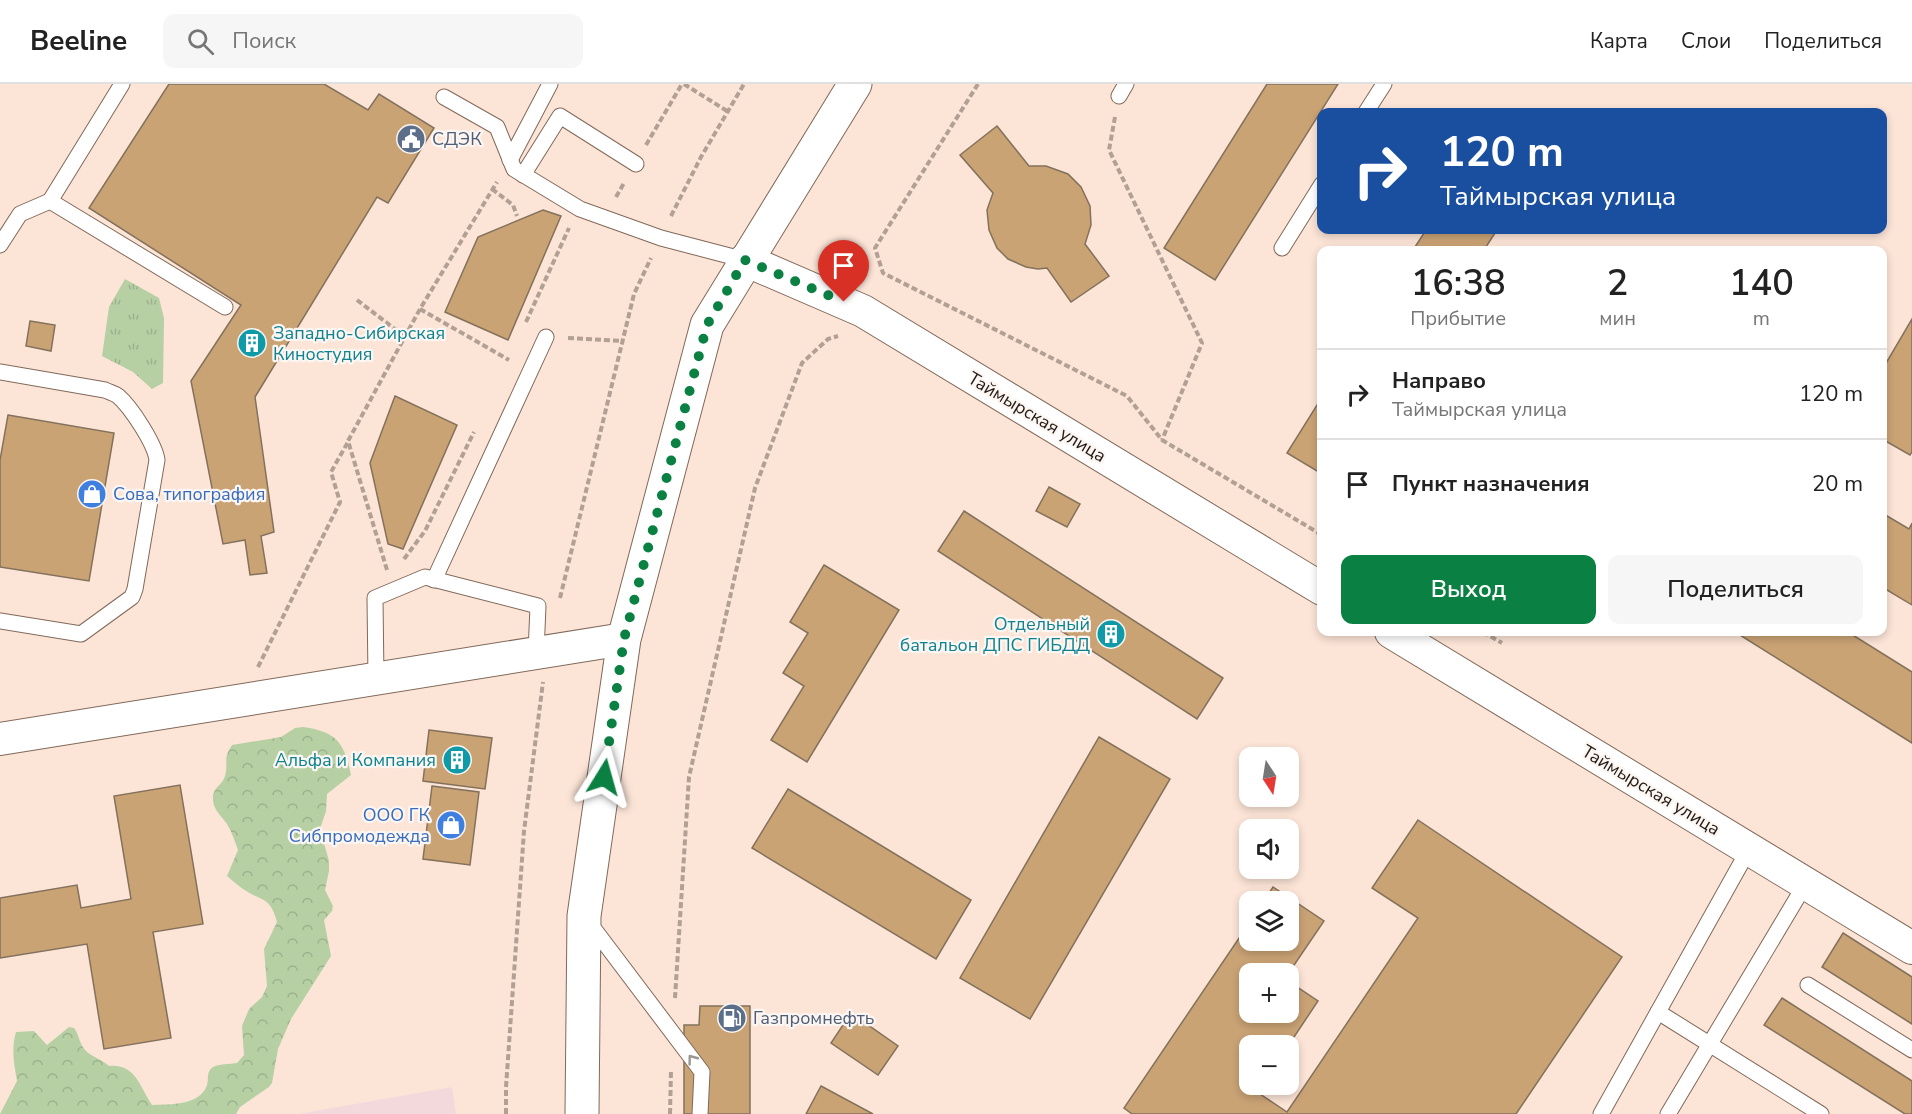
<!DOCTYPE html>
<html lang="ru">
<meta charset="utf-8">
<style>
:root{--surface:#fff;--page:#f6f6f6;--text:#222;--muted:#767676;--line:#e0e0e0;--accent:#0b8043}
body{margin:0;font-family:"Nunito Sans",sans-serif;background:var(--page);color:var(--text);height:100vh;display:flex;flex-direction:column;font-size:22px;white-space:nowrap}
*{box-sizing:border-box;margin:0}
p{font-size:20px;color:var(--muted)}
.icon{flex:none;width:33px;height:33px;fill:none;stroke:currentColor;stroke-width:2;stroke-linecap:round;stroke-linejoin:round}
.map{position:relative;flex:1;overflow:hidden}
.drawer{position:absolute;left:1317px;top:162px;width:570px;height:390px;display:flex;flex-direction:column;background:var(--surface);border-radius:12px;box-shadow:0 3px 9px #0003}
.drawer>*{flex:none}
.hud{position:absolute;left:1317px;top:24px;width:570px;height:126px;border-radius:12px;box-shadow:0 3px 9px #0003;background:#1a4fa0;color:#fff;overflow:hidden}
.needle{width:39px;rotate:168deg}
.buttons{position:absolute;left:1239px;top:663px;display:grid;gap:12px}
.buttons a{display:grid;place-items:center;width:60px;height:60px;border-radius:12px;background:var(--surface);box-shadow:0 3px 9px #0003;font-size:30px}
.pin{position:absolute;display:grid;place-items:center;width:51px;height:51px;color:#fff;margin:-62px -26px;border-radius:50% 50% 50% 0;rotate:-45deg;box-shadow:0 0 6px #0007}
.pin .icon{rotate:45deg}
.me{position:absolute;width:66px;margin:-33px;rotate:8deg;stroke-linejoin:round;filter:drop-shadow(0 0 4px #0008)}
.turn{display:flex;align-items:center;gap:21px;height:126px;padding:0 24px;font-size:27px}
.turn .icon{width:78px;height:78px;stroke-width:2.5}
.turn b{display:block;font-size:42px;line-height:51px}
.eta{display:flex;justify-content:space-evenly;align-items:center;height:102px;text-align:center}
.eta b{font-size:36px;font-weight:600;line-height:42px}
.primary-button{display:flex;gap:12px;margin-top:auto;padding:12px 24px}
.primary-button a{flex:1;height:69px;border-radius:12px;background:var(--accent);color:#fff;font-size:24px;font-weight:600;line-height:69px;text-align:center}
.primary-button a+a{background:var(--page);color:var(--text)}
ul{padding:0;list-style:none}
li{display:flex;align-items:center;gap:18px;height:90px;padding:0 24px;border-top:2px solid var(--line)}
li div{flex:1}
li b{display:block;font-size:22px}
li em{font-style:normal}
header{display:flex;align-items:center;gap:36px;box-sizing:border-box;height:84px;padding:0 30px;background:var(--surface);border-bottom:2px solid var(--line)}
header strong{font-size:28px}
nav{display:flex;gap:33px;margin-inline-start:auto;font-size:21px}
.search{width:420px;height:54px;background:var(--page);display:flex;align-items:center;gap:15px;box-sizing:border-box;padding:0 21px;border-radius:12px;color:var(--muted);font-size:22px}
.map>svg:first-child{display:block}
.medical{fill:#f4d9dc}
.forest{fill:url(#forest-crowns)}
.park{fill:url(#park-tufts)}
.building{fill:#caa375;stroke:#83715c;stroke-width:1.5}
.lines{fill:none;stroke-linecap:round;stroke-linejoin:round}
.lane-casing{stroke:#81695a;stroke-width:17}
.street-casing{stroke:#81695a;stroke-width:34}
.primary-casing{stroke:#81695a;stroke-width:35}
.path{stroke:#b2a094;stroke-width:4;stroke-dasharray:6 3;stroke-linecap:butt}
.lane{stroke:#fff;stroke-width:15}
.street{stroke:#fff;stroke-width:32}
.primary{stroke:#fff;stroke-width:33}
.oneway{stroke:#9c9794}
.route{stroke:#0b8043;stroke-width:10;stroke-dasharray:0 18}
.labels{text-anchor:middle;stroke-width:4.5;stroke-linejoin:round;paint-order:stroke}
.service-label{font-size:18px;fill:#4e5e75;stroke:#fcf6f3;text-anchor:start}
.culture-label{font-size:18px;fill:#0d838f;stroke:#fcf6f3;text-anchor:end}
.street-label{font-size:18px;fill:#221812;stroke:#fcf6f3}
.shop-label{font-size:18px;fill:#366cbe;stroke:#fcf6f3;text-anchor:start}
</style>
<header>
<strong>Beeline</strong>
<div class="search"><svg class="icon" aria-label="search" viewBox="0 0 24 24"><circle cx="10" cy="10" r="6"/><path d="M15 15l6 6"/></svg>Поиск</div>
<nav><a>Карта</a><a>Слои</a><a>Поделиться</a></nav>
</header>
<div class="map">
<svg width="1912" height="1030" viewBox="0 0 1912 1030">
<defs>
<pattern id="forest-crowns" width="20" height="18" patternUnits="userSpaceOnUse" patternTransform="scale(1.5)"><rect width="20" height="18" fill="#b6d0a4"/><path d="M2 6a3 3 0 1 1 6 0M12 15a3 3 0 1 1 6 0" fill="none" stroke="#9cb28c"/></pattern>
<pattern id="park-tufts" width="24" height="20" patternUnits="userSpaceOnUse" patternTransform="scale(1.5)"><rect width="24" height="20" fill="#b6d0a4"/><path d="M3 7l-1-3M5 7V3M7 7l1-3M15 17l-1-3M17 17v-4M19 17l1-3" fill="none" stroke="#9cb28c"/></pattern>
</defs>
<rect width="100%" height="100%" fill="#fce5d7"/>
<polygon class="medical" points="452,1003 456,1030 298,1030"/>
<path class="forest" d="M303 643C337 648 344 658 351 691L327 710 326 727 320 745 329 777V787L325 806 333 822 332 827 324 836 331 872 291 935 278 965 272 999 269 1003 240 1023 236 1030H0L17 997C14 980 11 965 16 948L34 947 47 961 69 943 74 944C79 950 79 959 85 966 92 973 101 975 109 982 136 980 139 1002 152 1021 170 1020 200 1022 207 1001 209 995 206 987 213 983 219 980 230 980 237 979L244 971 242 942 249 925 262 913 267 902 264 865 277 838C270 812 262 818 243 805 237 801 232 796 227 792L238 766C235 758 232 748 227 740 220 730 212 725 213 712 214 703 223 700 225 692 229 678 222 676 232 661L281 653 295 644Z"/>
<polygon class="park" points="125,195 159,214 164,234 163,299 152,305 133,288 102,272 109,223"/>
<g class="building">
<polygon points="169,0 324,0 368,26 379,10 434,44 388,119 377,113 255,313 274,448 261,452 267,489 250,491 245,456 223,460 191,297 241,221 89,124"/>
<polygon points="1267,0 1338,0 1215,196 1164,164"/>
<polygon points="997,42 1029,82 1046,82 1068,90 1081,103 1090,122 1091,141 1085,160 1109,192 1071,218 1047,184 1038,185 1026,183 1008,175 997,164 989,146 987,126 993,109 960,71"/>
<polygon points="543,126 561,132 508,256 445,228 478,153"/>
<polygon points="1426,146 1497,146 1484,166 1413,166"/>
<polygon points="1912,235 1912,368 1910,371 1882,355 1882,286"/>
<polygon points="30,237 55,241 51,267 26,262"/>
<polygon points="395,312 457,341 403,465 388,460 370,379"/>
<polygon points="1322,313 1322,390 1287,369"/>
<polygon points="8,331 114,349 89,497 0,483 0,376"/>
<polygon points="1049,403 1080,420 1067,443 1036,427"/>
<polygon points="964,427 1223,594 1197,635 938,467"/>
<polygon points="1882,429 1909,445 1912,439 1912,521 1882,503"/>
<polygon points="824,481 899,526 807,678 771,656 804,602 783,589 808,549 790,538"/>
<polygon points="1735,548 1848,548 1912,588 1912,659"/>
<polygon points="429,646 492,654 485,705 423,697"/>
<polygon points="1099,653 1170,695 1030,935 960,894"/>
<polygon points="180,701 203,840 153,848 171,954 104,965 87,860 0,874 0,814 77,801 81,824 131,815 114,712"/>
<polygon points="432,702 479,708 470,781 423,775"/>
<polygon points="788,705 971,816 936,875 752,764"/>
<polygon points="1418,736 1622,873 1516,1030 1132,1030 1124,1024 1250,838 1250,856 1288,856 1288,818 1263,818 1273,803 1324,837 1288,890 1250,890 1250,928 1288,928 1288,897 1318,917 1288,962 1250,962 1250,1000 1262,1000 1257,1008 1287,1028 1418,834 1372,804"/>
<polygon points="1843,849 1912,893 1912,940 1822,883"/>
<polygon points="1782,914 1912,997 1912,1030 1905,1030 1764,941"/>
<polygon points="700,922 750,922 750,1030 684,1030 684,941 699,941"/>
<polygon points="851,929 898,962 878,991 831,959"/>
<polygon points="821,1002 873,1030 806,1030"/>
</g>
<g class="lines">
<g class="lane-casing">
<g id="lane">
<polyline points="1119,12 1126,0"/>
<polyline points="444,13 497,43 514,85 580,125 661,154 745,176"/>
<polyline points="1366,28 1384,0"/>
<polyline points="510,76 550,0"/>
<polyline points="523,91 560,32 636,80"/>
<polyline points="50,117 122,0"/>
<polyline points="0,161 20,130 50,117 225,223"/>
<polyline points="1282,164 1322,100"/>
<path d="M0 288 105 306C109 308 114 309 118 312 131 323 155 360 157 376L135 505 132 513 81 550 0 537"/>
<polyline points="434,496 546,253"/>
<polyline points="376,595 375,514 425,493 538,522 536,569"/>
<polyline points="588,837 702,988 700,1030"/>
<polyline points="1808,901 1912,966"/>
<polyline points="1658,928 1821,1030"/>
<polyline points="1601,1030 1749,765"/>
<polyline points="1668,1030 1806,799"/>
</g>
</g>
<g class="street-casing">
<g id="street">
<polyline points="745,176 863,227 1322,505"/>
<polyline points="1391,548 1912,864"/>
<polyline points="0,655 624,555"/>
</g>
</g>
<g class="primary-casing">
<polyline id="primary" points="582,1030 584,832 624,555 707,241 855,0"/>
</g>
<g class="path">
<polyline points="684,0 727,27"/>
<polyline points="978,0 875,164 883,189 1127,312 1162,356 1322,451"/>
<polyline points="1115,33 1109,66 1202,259 1162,356"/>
<polyline points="646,61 682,0"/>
<polyline points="492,105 513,121 517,132"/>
<polyline points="616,113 624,99"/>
<polyline points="671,132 701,73 744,0"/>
<polyline points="357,216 404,252"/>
<polyline points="420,225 509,276"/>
<polyline points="526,238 569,144"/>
<polyline points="568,254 623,257"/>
<polyline points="404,475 425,447 474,348"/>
<polyline points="387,486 348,357 420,225 497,98"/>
<polyline points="560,514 634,210 651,174"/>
<polyline points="1483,548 1502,559"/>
<polyline points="258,583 340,418 331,388 348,358"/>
<polyline points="675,914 689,693 755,404 802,279 828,255 838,252"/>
<polyline points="506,1030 506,1003 524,747 543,598"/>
<polyline points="670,1030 671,987"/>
</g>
<use href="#lane" class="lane"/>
<use href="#street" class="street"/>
<use href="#primary" class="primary"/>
</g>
<defs><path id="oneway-chevron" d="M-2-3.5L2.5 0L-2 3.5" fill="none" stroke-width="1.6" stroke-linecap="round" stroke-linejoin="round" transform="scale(1.5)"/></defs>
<use class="oneway" href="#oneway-chevron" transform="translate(692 975) rotate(-127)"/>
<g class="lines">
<polyline class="route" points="604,693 624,555 707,241 745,176 844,218"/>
</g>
<defs>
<g id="civic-disc" transform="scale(1.5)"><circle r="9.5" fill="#5c6f8a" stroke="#fcf6f3"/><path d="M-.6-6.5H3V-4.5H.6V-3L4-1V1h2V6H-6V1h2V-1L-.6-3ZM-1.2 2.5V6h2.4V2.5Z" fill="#fff"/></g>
<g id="building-disc" transform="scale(1.5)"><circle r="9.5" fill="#0f9aa8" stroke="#fcf6f3"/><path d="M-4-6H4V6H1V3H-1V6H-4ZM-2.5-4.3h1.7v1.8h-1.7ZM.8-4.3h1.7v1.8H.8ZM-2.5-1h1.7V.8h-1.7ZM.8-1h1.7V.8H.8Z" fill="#fff"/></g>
<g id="shop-disc" transform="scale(1.5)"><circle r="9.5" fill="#3f7fe0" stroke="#fcf6f3"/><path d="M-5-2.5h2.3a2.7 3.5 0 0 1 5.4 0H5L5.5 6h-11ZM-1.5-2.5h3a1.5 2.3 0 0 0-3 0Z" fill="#fff"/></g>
<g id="fuel-disc" transform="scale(1.5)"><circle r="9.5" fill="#5c6f8a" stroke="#fcf6f3"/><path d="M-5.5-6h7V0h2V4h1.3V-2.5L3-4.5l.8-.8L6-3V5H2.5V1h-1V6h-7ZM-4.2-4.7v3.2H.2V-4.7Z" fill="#fff"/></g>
</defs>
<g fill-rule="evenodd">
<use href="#civic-disc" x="411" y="55"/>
<use href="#building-disc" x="252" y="259"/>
<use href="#shop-disc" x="92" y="410"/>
<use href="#building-disc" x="1111" y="550"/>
<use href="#building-disc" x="457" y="676"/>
<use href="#shop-disc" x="451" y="741"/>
<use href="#fuel-disc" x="732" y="934"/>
</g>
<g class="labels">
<g class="service-label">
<text x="432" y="61">СДЭК</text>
<text x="753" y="940">Газпромнефть</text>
</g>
<g class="culture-label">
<text x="273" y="255" text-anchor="start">Западно-Сибирская<tspan x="273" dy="21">Киностудия</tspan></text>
<text x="1090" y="546">Отдельный<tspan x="1090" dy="21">батальон ДПС ГИБДД</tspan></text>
<text x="436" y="682">Альфа и Компания</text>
</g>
<g class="street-label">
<text transform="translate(1037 333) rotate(31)" y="6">Таймырская улица</text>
<text transform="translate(1651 706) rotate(31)" y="6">Таймырская улица</text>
</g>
<g class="shop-label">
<text x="113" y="416">Сова, типография</text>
<text x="430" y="737" text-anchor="end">ООО ГК<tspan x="430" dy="21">Сибпромодежда</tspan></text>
</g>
</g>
</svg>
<div class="buttons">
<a><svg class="needle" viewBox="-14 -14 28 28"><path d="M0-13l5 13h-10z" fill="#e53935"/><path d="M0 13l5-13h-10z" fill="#767676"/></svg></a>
<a><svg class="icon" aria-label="sound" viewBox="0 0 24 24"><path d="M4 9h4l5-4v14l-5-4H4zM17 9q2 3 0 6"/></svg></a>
<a><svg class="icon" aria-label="layers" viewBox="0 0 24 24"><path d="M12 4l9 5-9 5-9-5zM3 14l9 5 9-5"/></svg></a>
<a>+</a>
<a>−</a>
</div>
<div class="pin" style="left:844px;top:218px;background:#d93025"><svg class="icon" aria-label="arrive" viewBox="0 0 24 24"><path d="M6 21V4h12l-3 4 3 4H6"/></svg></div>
<svg class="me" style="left:604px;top:693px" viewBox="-20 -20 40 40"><path d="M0-17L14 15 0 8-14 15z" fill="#0b8043" stroke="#fff" stroke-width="4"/></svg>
<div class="hud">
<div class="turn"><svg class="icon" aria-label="right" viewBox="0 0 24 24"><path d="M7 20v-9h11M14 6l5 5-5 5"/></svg><div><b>120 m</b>Таймырская улица</div></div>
</div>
<section class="drawer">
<div class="eta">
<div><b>16:38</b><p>Прибытие</p></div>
<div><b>2</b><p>мин</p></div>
<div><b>140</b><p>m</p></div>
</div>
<ul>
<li><svg class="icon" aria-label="right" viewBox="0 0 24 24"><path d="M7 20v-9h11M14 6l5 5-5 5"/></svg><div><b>Направо</b><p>Таймырская улица</p></div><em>120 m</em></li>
<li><svg class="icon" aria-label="arrive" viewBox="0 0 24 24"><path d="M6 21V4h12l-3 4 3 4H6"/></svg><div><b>Пункт назначения</b></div><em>20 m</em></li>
</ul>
<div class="primary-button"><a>Выход</a><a>Поделиться</a></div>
</section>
</div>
